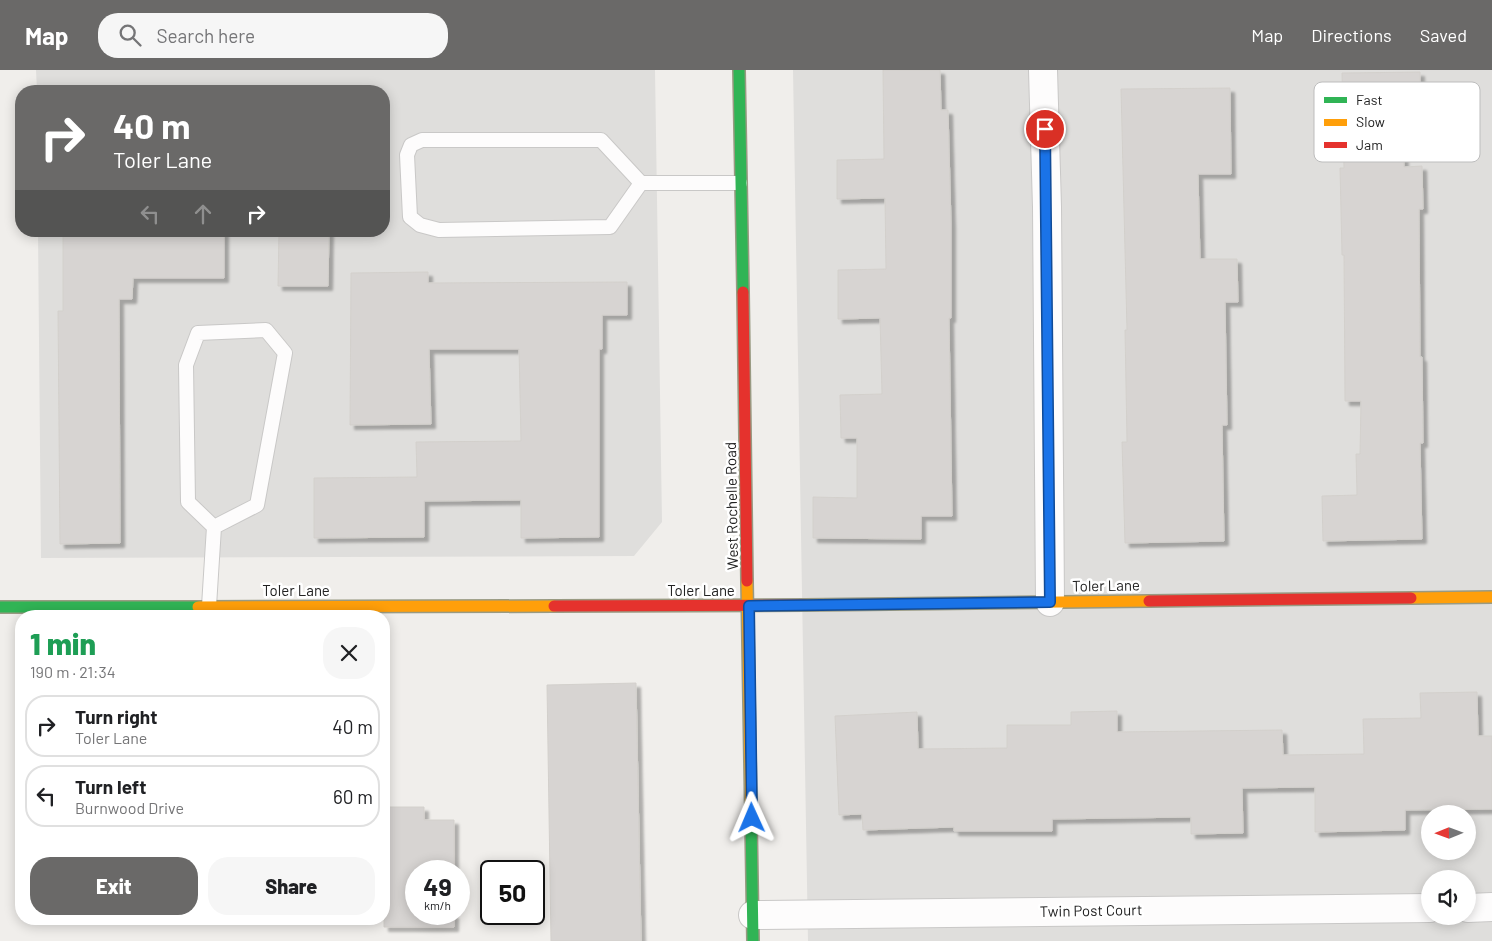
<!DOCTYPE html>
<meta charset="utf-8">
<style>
:root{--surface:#fff;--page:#f6f6f6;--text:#202124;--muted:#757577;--line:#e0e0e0;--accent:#6a6968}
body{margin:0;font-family:Barlow,sans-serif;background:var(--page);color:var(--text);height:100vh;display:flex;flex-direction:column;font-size:19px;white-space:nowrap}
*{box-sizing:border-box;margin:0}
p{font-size:16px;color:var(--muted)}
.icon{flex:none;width:28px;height:28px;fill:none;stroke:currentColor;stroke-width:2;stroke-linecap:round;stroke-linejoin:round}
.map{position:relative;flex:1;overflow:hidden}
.sheet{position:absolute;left:15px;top:540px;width:375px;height:315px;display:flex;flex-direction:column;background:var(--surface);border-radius:20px;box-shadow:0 2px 12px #0003}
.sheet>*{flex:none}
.banner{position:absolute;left:15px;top:15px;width:375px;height:152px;border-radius:20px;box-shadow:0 2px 12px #0003;background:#6a6968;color:#fff;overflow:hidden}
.needle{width:32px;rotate:269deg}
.tools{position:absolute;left:1421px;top:735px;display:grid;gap:10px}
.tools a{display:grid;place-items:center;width:55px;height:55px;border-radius:50%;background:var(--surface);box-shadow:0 2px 12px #0003;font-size:25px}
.speed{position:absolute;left:405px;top:790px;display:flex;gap:10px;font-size:25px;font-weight:700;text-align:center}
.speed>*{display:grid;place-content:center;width:65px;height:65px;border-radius:50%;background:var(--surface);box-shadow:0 2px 12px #0003;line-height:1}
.speed small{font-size:12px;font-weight:400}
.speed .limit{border:2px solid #111;border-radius:8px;background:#fff;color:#111}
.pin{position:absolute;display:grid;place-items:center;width:42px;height:42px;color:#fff;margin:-21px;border:2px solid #fff;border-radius:50%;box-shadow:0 1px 5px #0007}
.me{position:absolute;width:55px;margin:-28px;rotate:359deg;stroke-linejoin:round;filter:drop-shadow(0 0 4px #0008)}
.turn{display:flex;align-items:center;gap:18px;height:105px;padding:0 15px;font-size:22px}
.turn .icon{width:65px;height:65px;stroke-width:2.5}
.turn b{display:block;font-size:35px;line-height:42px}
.lanes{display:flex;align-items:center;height:48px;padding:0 15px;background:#0003;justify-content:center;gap:25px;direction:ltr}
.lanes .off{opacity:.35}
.round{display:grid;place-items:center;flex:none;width:52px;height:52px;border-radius:20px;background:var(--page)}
.summary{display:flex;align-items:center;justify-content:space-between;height:85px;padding:0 15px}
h1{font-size:30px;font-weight:800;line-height:38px;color:#1e9e55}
.action{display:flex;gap:10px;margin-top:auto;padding:10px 15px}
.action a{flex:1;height:58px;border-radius:20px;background:var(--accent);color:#fff;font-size:20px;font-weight:800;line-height:58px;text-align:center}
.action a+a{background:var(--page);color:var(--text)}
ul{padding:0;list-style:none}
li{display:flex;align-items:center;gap:15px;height:62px;margin:0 10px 8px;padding:0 5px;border:2px solid var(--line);border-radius:20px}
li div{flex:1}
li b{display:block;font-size:19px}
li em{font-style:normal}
header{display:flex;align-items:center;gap:30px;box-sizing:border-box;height:70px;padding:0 25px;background:var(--accent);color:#fff}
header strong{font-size:24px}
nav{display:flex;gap:28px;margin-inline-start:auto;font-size:18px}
.search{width:350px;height:45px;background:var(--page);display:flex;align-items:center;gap:12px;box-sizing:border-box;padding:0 18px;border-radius:20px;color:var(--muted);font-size:19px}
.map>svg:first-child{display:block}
.residential{fill:#dfdedc;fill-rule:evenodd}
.building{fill:#d7d4d2;stroke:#d3d0cc;filter:url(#shadow)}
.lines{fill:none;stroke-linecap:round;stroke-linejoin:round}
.lane-casing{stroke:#c9c8c7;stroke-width:16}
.street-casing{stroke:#c9c8c7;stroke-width:30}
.fast-casing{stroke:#999a82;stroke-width:14}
.slow-casing{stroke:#999a82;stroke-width:14}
.jam-casing{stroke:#999a82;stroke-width:14}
.lane{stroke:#fdfcfc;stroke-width:14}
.street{stroke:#fdfcfc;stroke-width:28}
.fast{stroke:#30b455;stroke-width:11}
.slow{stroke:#ff9f0a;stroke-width:11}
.jam{stroke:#e5322d;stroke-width:11}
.route-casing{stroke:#114b97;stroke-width:12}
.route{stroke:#1a73e8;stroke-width:9}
.labels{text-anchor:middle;stroke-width:5;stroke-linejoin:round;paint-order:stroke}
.street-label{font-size:15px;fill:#222;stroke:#fff}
.key{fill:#fff;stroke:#bdbdbd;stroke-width:1}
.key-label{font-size:14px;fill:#222}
</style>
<header>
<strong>Map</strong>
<div class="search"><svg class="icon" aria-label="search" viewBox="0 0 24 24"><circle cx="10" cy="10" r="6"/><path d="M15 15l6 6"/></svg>Search here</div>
<nav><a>Map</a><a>Directions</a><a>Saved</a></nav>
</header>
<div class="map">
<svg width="1492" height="871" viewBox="0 0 1492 871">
<defs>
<filter id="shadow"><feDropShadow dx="4.5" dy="4.5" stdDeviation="1" flood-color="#0004"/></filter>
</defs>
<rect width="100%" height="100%" fill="#f0eeeb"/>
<g class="residential">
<polygon points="36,0 655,0 662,452 634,486 41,488 38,161 384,161 384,21 37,21"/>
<path d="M793 0H1492V871H808ZM1430 744H1468V781H1430ZM1430 809H1468V846H1430Z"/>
</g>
<g class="building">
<polygon points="883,0 940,0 941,40 948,40 951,153 951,248 949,248 952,446 921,446 921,469 813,468 813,427 857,428 857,368 841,368 840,325 882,324 880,248 838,249 838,200 886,199 885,128 837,129 837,90 884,89"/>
<polygon points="1420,2 1420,43 1403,43 1404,97 1422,96 1423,139 1419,139 1420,287 1422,287 1423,373 1420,373 1422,469 1323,471 1322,426 1357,425 1356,384 1360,384 1361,331 1345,331 1344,185 1342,185 1340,98 1344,98 1342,3"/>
<polygon points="1230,18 1231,104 1198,104 1200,189 1237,189 1238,232 1225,232 1227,355 1222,355 1224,471 1125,473 1122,372 1127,372 1125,260 1127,260 1121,19"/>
<polygon points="63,161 224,161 224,208 133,208 132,229 119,229 120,473 60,474 58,241 63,241"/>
<polygon points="279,161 329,161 328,216 278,216"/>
<polygon points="428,202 428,213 627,212 627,245 602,245 602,279 599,279 599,467 521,468 521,430 424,431 424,467 314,468 314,408 417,407 416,372 521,371 519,279 429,279 431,354 350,355 351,203"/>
<polygon points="636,613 641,871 551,871 547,615"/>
<polygon points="1477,622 1478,666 1492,666 1492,739 1405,740 1405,760 1315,762 1315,717 1242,718 1243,763 1191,764 1191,747 1052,749 1052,761 954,761 954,757 863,760 862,744 839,745 835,646 917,642 918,679 1007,678 1007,655 1071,655 1071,642 1117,641 1117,662 1282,660 1283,685 1364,684 1363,649 1421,648 1420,623"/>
<polygon points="384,737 424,737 424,750 454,750 454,801 416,801 416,844 454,844 454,857 384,857"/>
</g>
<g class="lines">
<g class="lane-casing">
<g id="lane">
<polyline points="641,113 610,157 439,160 420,155 410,147 407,85 411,75 422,70 601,70 641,113 740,113"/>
<polyline points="209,536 214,457 188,432 186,295 198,263 266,260 285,283 257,435 214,457"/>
</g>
</g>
<g class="street-casing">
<g id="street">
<polyline points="1043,0 1047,137 1050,532"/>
<polyline points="1468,838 1492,837"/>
<polyline points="753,845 1430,838"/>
</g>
</g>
<g class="fast-casing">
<g id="fast">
<polyline points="739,0 743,222"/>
<polyline points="0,537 198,537"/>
<polyline points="751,750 753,871"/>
</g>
</g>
<g class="slow-casing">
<g id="slow">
<polyline points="747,511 751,750"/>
<polyline points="1411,528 1492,527"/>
<polyline points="805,535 1149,531"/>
<polyline points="198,537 554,536"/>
</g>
</g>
<g class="jam-casing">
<g id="jam">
<polyline points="743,222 747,511"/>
<polyline points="1149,531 1411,528"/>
<polyline points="554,536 805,535"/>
</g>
</g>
<use href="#lane" class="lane"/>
<use href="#street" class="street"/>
<use href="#fast" class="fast"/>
<use href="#slow" class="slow"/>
<use href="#jam" class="jam"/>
</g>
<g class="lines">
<g class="route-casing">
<polyline id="route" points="752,748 749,536 1050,532 1045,59"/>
</g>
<use href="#route" class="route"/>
</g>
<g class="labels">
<g class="street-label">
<text transform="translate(732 436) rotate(-91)" y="5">West Rochelle Road</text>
<text transform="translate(1106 516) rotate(-1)" y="5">Toler Lane</text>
<text x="296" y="526">Toler Lane</text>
<text x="701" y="526">Toler Lane</text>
<text transform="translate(1091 841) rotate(-1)" y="5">Twin Post Court</text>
</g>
</g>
<rect x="1314" y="12" width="166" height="80" rx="8" class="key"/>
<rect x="1324" y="27" width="23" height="6" fill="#30b455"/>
<rect x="1324" y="49" width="23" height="7" fill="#ff9f0a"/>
<rect x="1324" y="72" width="23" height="6" fill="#e5322d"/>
<g class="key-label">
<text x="1356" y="35">Fast</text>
<text x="1356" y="57">Slow</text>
<text x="1356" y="80">Jam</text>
</g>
</svg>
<div class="tools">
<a><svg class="needle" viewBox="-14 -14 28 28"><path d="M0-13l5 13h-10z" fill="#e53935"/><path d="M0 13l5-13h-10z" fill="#757577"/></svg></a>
<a><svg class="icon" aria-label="sound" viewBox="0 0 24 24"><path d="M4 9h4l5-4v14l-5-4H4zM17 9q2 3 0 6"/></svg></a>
</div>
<div class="speed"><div>49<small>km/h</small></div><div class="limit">50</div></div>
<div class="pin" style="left:1045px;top:59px;background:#d93025"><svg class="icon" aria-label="arrive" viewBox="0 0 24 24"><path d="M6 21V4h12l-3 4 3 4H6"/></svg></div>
<svg class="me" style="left:752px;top:748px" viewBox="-20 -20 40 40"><path d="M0-17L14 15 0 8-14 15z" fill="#1a73e8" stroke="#fff" stroke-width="4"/></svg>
<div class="banner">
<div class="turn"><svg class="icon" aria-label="right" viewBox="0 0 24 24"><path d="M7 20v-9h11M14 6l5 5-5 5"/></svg><div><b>40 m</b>Toler Lane</div></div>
<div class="lanes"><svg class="icon off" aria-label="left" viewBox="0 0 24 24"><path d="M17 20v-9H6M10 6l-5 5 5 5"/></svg><svg class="icon off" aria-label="ahead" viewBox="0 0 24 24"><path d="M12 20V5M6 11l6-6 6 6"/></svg><svg class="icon" aria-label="right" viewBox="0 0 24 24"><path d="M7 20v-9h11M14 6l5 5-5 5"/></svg></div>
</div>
<section class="sheet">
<div class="summary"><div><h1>1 min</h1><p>190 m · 21:34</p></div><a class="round"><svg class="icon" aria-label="close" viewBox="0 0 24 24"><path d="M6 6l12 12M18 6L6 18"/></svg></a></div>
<ul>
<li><svg class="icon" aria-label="right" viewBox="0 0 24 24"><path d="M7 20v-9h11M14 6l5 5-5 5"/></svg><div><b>Turn right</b><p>Toler Lane</p></div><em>40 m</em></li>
<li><svg class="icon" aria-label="left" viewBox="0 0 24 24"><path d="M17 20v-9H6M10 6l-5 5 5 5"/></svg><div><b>Turn left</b><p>Burnwood Drive</p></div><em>60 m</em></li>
</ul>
<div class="action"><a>Exit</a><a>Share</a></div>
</section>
</div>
